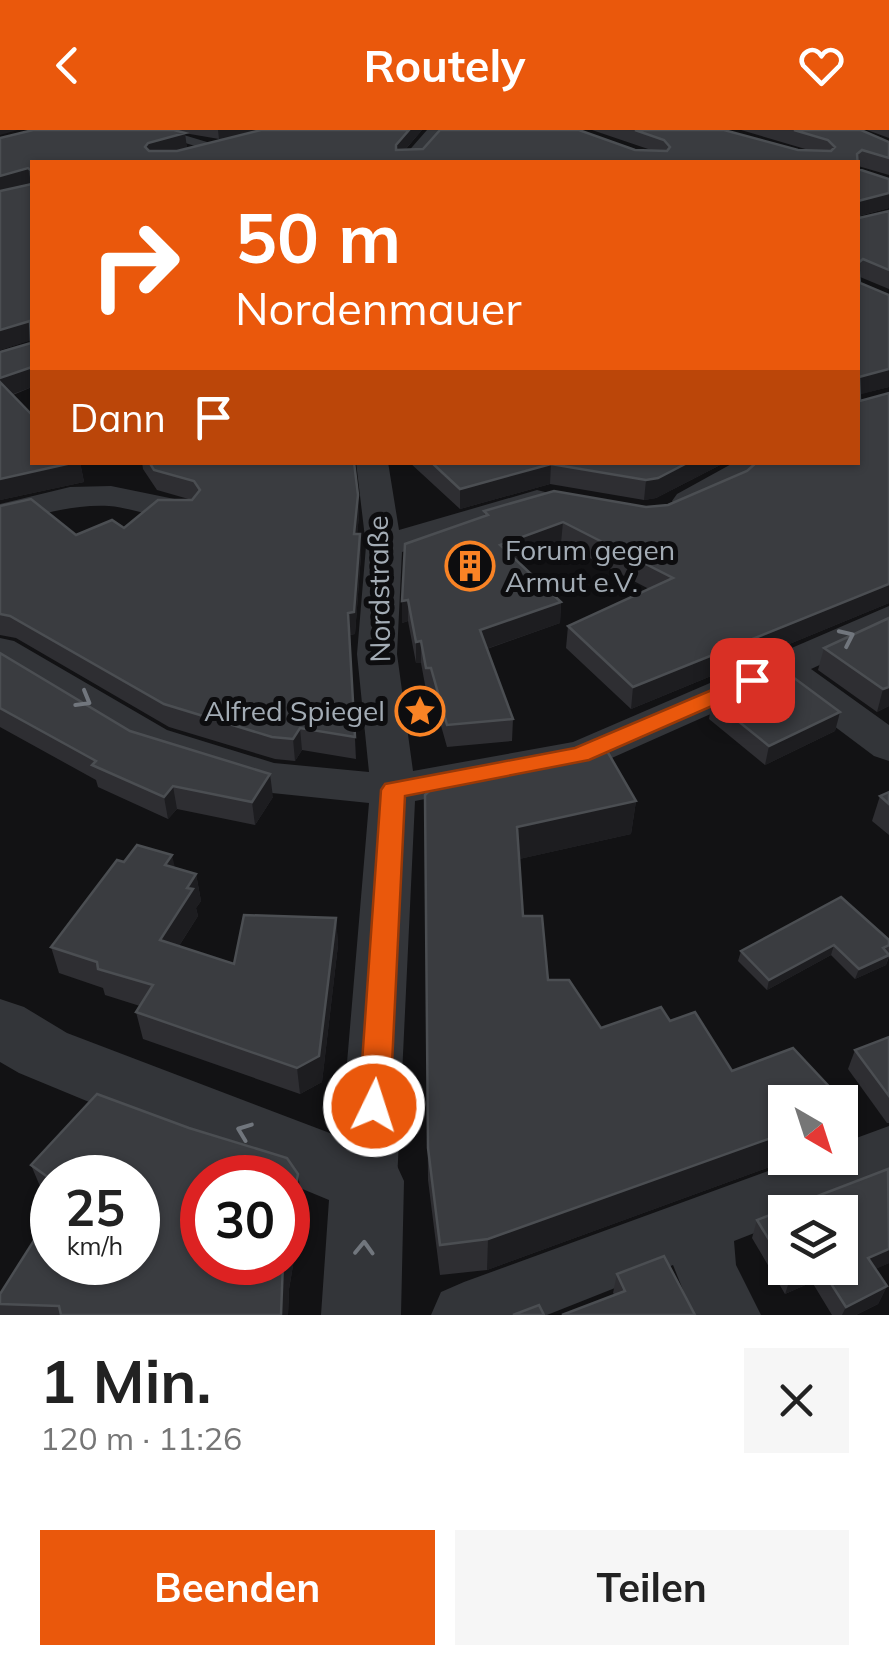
<!DOCTYPE html>
<html lang="de">
<meta charset="utf-8">
<style>
:root{--surface:#fff;--page:#f6f6f6;--text:#222;--muted:#767676;--accent:#ea580c}
body{margin:0;font-family:Mulish,sans-serif;background:var(--page);color:var(--text);height:100vh;display:flex;flex-direction:column;font-size:38px;white-space:nowrap}
*{box-sizing:border-box;margin:0}
p{font-size:32px;color:var(--muted)}
.icon{flex:none;width:55px;height:55px;fill:none;stroke:currentColor;stroke-width:2;stroke-linecap:round;stroke-linejoin:round}
.map{position:relative;height:1185px;overflow:hidden}
.side{display:flex;flex-direction:column;background:var(--surface);flex:1}
.side>*{flex:none}
.hud{position:absolute;left:30px;top:30px;width:830px;height:305px;border-radius:0px;box-shadow:0 2px 8px #0004;background:#ea580c;color:#fff;overflow:hidden}
.needle{width:65px;rotate:141deg}
.buttons{position:absolute;left:768px;top:955px;display:grid;gap:20px}
.buttons a{display:grid;place-items:center;width:90px;height:90px;border-radius:0px;background:var(--surface);box-shadow:0 2px 8px #0004;font-size:50px}
.speed{position:absolute;left:30px;top:1025px;display:flex;gap:20px;font-size:50px;font-weight:700;text-align:center}
.speed>*{display:grid;place-content:center;width:130px;height:130px;border-radius:50%;background:var(--surface);box-shadow:0 2px 8px #0004;line-height:1}
.speed small{font-size:25px;font-weight:400}
.speed .limit{border:15px solid #d22;background:#fff;color:#111}
.pin{position:absolute;display:grid;place-items:center;width:85px;height:85px;color:#fff;margin:-42px;border-radius:20px;box-shadow:0 5px 15px #0006}
.me{position:absolute;width:110px;margin:-55px;rotate:4deg;stroke-linejoin:round;filter:drop-shadow(0 0 8px #0008)}
.turn{display:flex;align-items:center;gap:35px;height:210px;padding:0 40px;font-size:45px}
.turn .icon{width:130px;height:130px;stroke-width:2.5}
.turn b{display:block;font-size:70px;line-height:85px}
.then{display:flex;align-items:center;height:95px;padding:0 40px;background:#0003;gap:20px;font-size:38px}
.round{display:grid;place-items:center;flex:none;width:105px;height:105px;border-radius:0px;background:var(--page)}
.overview{display:flex;align-items:center;justify-content:space-between;height:170px;padding:0 40px}
h1{font-size:60px;font-weight:700;line-height:75px}
.action{display:flex;gap:20px;margin-top:auto;padding:20px 40px}
.action a{flex:1;height:115px;border-radius:0px;background:var(--accent);color:#fff;font-size:40px;font-weight:700;line-height:115px;text-align:center}
.action a+a{background:var(--page);color:var(--text)}
header{display:flex;justify-content:space-between;align-items:center;height:130px;padding:0 40px;background:var(--accent);color:#fff;font-size:45px;font-weight:700}
.map>svg:first-child{display:block}
.lines{fill:none;stroke-linecap:round;stroke-linejoin:round}
.pedestrian{fill:#333539;fill-rule:evenodd}
.minor{fill:#333539;fill-rule:evenodd}
.tertiary{fill:#333539;fill-rule:evenodd}
.wall{fill:#2e2e32;fill-rule:evenodd}
.shaded-wall{fill:#1d1d20}
.building{fill:#3a3c40;stroke:#4b4e52;stroke-width:2.5}
.oneway{stroke:#71767d}
.route{fill:#ea580c;stroke:#983908;stroke-width:2.5}
.labels{text-anchor:middle;stroke-width:10;stroke-linejoin:round;paint-order:stroke}
.poi-label{font-size:28px;fill:#a3acb5;stroke:#0d0d0f;text-anchor:start}
.street-label{font-size:28px;fill:#a3acb5;stroke:#0d0d0f}
</style>
<header><svg class="icon" aria-label="back" viewBox="0 0 24 24"><path d="M15 5l-7 7 7 7"/></svg>Routely<svg class="icon" aria-label="heart" viewBox="0 0 24 24"><path d="M12 20l-8-8c-3-5 5-10 8-4 3-6 11-1 8 4z"/></svg></header>
<div class="map">
<svg width="889" height="1185" viewBox="0 0 889 1185">
<rect width="100%" height="100%" fill="#121214"/>
<g class="lines">
<polygon class="pedestrian" points="141,0 167,0 227,18 219,23"/>
<g class="minor">
<polygon points="427,0 448,0 420,32 399,32"/>
<polygon points="356,332 388,332 399,400 537,360 549,363 554,370 549,377 402,422 397,524 413,641 573,612 889,476 889,503 811,539 889,595 889,631 874,626 778,554 596,635 415,671 397,1051 388,1071 367,1079 346,1071 337,1051 369,673 272,663 137,620 0,537 0,508 14,511 167,600 274,633 369,642 357,524 366,416"/>
<path d="M735 332H773C756 356 706 385 677 378L672 371 677 364Z"/>
<path d="M111 356 194 373 199 380 194 387C168 394 136 378 109 376 70 374 37 386 0 395V374L70 357Z"/>
<polygon points="889,996 889,1050 807,1082 785,1082 785,1091 734,1111 736,1135 761,1185 693,1185 673,1135 547,1185 431,1185 441,1162 464,1152 804,1028 840,1028 840,1014"/>
</g>
<polygon class="tertiary" points="0,869 24,877 67,903 393,1027 404,1051 401,1185 321,1185 329,1070 288,1053 288,1048 273,1048 19,943 0,932"/>
</g>
<g class="wall">
<path d="M33 0H422L405 20 423 19 440 0H579L635 20H651L592 0H724L798 20 812 21 741 0H861L889 12V45L858 36V39L889 49V78L859 86V88L889 81V159L860 147V153L889 165V257L860 264V271L889 263V473L631 579 566 518 568 496 649 459 561 413 516 430 561 472 560 493 487 519 513 589 512 611 447 617 431 560H426L421 533H416L408 491 402 493 405 414 484 386V381L554 361 646 377 668 375 747 341 757 332H858V32H32V257L13 265 32 285V332H80L84 352 0 370V222L31 213V210L0 220V8ZM184 3 219 9 230 8 181 20 187 18Z"/>
<polygon points="867,0 889,0 889,8"/>
<polygon points="142,332 354,332 359,386 357,404 360,404 361,425 355,504 350,505 356,629 302,620 295,631 275,629 169,597 16,508 0,505 0,376 76,405 124,398 192,370 157,360 143,339"/>
<polygon points="409,332 726,332 656,368 644,370 550,354 460,379"/>
<polygon points="889,488 889,576 877,582 818,540 824,518"/>
<polygon points="0,523 130,601 273,667 255,695 177,679 168,689 98,657 96,650 0,597"/>
<polygon points="712,570 840,582 835,601 765,635 709,589"/>
<polygon points="603,614 636,671 631,704 519,729 523,786 542,786 548,850 569,850 601,898 661,877 670,891 695,882 732,941 793,918 850,979 848,992 840,1014 840,972 785,972 785,1028 794,1028 487,1140 440,1145 428,1050 425,665 444,646"/>
<polygon points="889,662 889,705 872,691 880,666"/>
<polygon points="124,732 175,738 196,744 201,771 196,778 198,786 179,816 234,834 336,788 338,815 322,952 300,964 143,909 136,882 140,876 105,865 103,858 59,843 51,817"/>
<polygon points="889,810 889,827 886,835 855,849 831,825 767,860 738,831 741,821"/>
<polygon points="889,907 889,993 887,993 848,939 855,920"/>
<path d="M97 964 189 998 287 1028 298 1044 303 1077 289 1159 288 1185H0V1164L52 1082V1132H138V1048H52V1074L45 1068 31 1035ZM202 1048H288V1132H202Z"/>
<path d="M889 1040V1133L875 1139 887 1156 878 1174 856 1185H832L812 1152 785 1164 752 1108 757 1090ZM785 1082 840 1138H785Z"/>
<polygon points="617,1144 695,1185 615,1165 613,1163"/>
</g>
<g class="shaded-wall">
<polygon points="0,0 18,0 0,5"/>
<polygon points="218,0 281,0 219,9"/>
<polygon points="409,0 422,0 396,30 396,15"/>
<polygon points="185,3 187,18 150,28 145,17 148,13"/>
<polygon points="28,38 31,53 0,63 0,46"/>
<polygon points="889,63 889,78 858,86 858,71"/>
<polygon points="30,191 32,210 0,220 0,200"/>
<polygon points="32,237 32,257 2,268 0,248"/>
<polygon points="889,239 889,257 858,265 859,247"/>
<polygon points="76,332 80,332 84,352 0,370 0,349"/>
<polygon points="689,332 726,332 656,368 644,370 646,350"/>
<polygon points="551,334 550,354 460,379 460,359"/>
<polygon points="358,365 359,386 355,425 354,404"/>
<polygon points="563,392 561,413 499,436 500,415"/>
<polygon points="360,404 361,425 355,504 350,505 356,629 348,483"/>
<polygon points="889,454 889,473 631,579 633,557"/>
<polygon points="408,470 408,491 402,493 402,471"/>
<polygon points="561,472 560,493 480,521 480,500"/>
<polygon points="421,511 421,533 416,533 416,512"/>
<polygon points="889,557 889,576 877,582 883,559"/>
<polygon points="840,582 835,601 765,635 769,616"/>
<polygon points="300,598 302,620 295,631 293,609"/>
<polygon points="270,644 273,667 255,695 252,672"/>
<polygon points="173,656 177,679 168,689 164,667"/>
<polygon points="636,671 631,704 515,730 517,697"/>
<polygon points="172,725 178,751 165,735"/>
<polygon points="196,744 201,771 196,778 198,786 166,836 160,810"/>
<polygon points="336,788 338,815 322,952 300,964 297,938"/>
<polygon points="834,815 831,825 767,860 769,850"/>
<polygon points="889,825 886,835 855,849 859,839"/>
<polygon points="785,1003 785,1028 794,1028 487,1140 488,1109"/>
<polygon points="298,1044 303,1077 289,1159 288,1185 281,1185 283,1132 288,1132 288,1104"/>
<polygon points="889,1119 889,1133 860,1146 868,1128"/>
<polygon points="812,1138 818,1138 812,1152 785,1164 791,1146"/>
<polygon points="887,1156 878,1174 856,1185 842,1185 846,1177"/>
</g>
<g class="building">
<polygon points="33,0 174,0 185,3 148,13 145,17 149,21 177,21 261,0 409,0 396,15 396,20 423,19 440,0 579,0 635,20 667,21 670,17 664,10 635,0 724,0 798,20 831,21 835,17 828,10 794,0 861,0 889,12 889,28 862,20 857,24 858,39 889,49 889,63 858,71 859,88 889,81 889,140 863,129 858,133 860,153 889,165 889,239 859,247 860,271 889,263 889,454 633,557 568,496 673,448 563,392 500,415 561,472 480,500 513,589 447,595 431,538 426,538 421,511 416,512 408,470 402,471 405,414 488,385 484,381 554,361 646,377 668,375 747,341 757,332 858,332 858,32 32,32 32,41 28,38 0,46 0,8"/>
<polygon points="32,43 32,237 0,248 0,222 31,213 30,191 0,200 0,61 32,54"/>
<polygon points="0,252 32,285 32,332 76,332 0,349"/>
<polygon points="149,332 354,332 358,365 354,404 360,404 354,482 348,483 355,607 300,598 293,609 272,607 164,574 10,486 0,484 0,376 31,369 76,405 112,390 124,398 158,370 192,370 200,360 194,351 154,340"/>
<polygon points="431,332 689,332 658,348 646,350 551,334 460,359"/>
<polygon points="889,488 889,557 883,559 824,518"/>
<polygon points="0,523 130,601 270,644 252,672 173,656 164,667 92,635 96,631 0,578"/>
<polygon points="782,539 840,582 769,616 712,570"/>
<polygon points="603,614 636,671 517,697 523,786 542,786 548,850 569,850 601,898 661,877 670,891 695,882 732,941 793,918 850,979 848,992 840,992 840,972 785,972 785,1003 488,1109 440,1115 428,1018 425,665 444,646"/>
<polygon points="889,662 889,674 880,666"/>
<polygon points="137,715 172,725 165,735 196,744 187,758 193,759 160,810 234,834 244,785 336,788 319,926 297,938 136,882 153,855 98,839 97,832 51,817 117,730 124,732"/>
<polygon points="841,767 889,810 889,815 883,818 889,825 859,839 834,815 769,850 741,821"/>
<polygon points="889,907 889,966 855,920"/>
<polygon points="97,964 189,998 287,1028 298,1044 288,1104 288,1048 202,1048 202,1132 283,1132 281,1185 61,1185 59,1176 0,1174 0,1164 52,1082 52,1132 138,1132 138,1048 52,1048 52,1050 31,1035"/>
<polygon points="888,1039 889,1119 868,1128 887,1156 846,1177 821,1138 840,1138 840,1082 785,1082 785,1136 757,1090 793,1076 795,1068 815,1067"/>
<polygon points="664,1126 695,1185 562,1185 625,1161 617,1144"/>
<polygon points="786,1138 812,1138 791,1146"/>
<polygon points="539,1175 544,1185 513,1185"/>
</g>
<defs><path id="oneway-chevron" d="M-2-3.5L2.5 0L-2 3.5" fill="none" stroke-width="1.6" stroke-linecap="round" stroke-linejoin="round" transform="scale(2.5)"/></defs>
<g class="oneway">
<use href="#oneway-chevron" transform="translate(847 507) rotate(-25)"/>
<use href="#oneway-chevron" transform="translate(84 570) rotate(30)"/>
<use href="#oneway-chevron" transform="translate(244 1001) rotate(-159)"/>
<use href="#oneway-chevron" transform="translate(364 1118) rotate(-88)"/>
</g>
<polygon class="route" points="752,543 763,550 760,555 589,630 405,666 390,976 385,986 374,990 363,986 359,976 381,660 385,654 575,618"/>
<defs>
<g id="building-ring" transform="scale(2.5)"><circle r="9.5" fill="#0d0d0f" stroke="#f98325" stroke-width="1.5"/><path d="M-4-6H4V6H1V3H-1V6H-4ZM-2.5-4.3h1.7v1.8h-1.7ZM.8-4.3h1.7v1.8H.8ZM-2.5-1h1.7V.8h-1.7ZM.8-1h1.7V.8H.8Z" fill="#f98325"/></g>
<g id="sight-ring" transform="scale(2.5)"><circle r="9.5" fill="#0d0d0f" stroke="#f98325" stroke-width="1.5"/><path d="M0-6L1.8-2.2L6-1.7L2.9 1.2L3.7 5.4L0 3.3L-3.7 5.4L-2.9 1.2L-6-1.7L-1.8-2.2Z" fill="#f98325"/></g>
</defs>
<g fill-rule="evenodd">
<use href="#building-ring" x="470" y="436"/>
<use href="#sight-ring" x="420" y="581"/>
</g>
<g class="labels">
<g class="poi-label">
<text x="505" y="430">Forum gegen<tspan x="505" dy="32">Armut e.V.</tspan></text>
<text x="385" y="591" text-anchor="end">Alfred Spiegel</text>
</g>
<g class="street-label">
<text transform="translate(379 459) rotate(-91)" y="10">Nordstraße</text>
</g>
</g>
</svg>
<div class="buttons">
<a><svg class="needle" viewBox="-14 -14 28 28"><path d="M0-13l5 13h-10z" fill="#e53935"/><path d="M0 13l5-13h-10z" fill="#767676"/></svg></a>
<a><svg class="icon" aria-label="layers" viewBox="0 0 24 24"><path d="M12 4l9 5-9 5-9-5zM3 14l9 5 9-5"/></svg></a>
</div>
<div class="speed"><div>25<small>km/h</small></div><div class="limit">30</div></div>
<div class="pin" style="left:752px;top:550px;background:#d93025"><svg class="icon" aria-label="arrive" viewBox="0 0 24 24"><path d="M6 21V4h12l-3 4 3 4H6"/></svg></div>
<svg class="me" style="left:374px;top:976px" viewBox="-20 -20 40 40"><circle r="17" fill="#ea580c" stroke="#fff" stroke-width="3"/><path d="M0-11L8 9 0 5-8 9z" fill="#fff"/></svg>
<div class="hud">
<div class="turn"><svg class="icon" aria-label="right" viewBox="0 0 24 24"><path d="M7 20v-9h11M14 6l5 5-5 5"/></svg><div><b>50 m</b>Nordenmauer</div></div>
<div class="then">Dann<svg class="icon" aria-label="arrive" viewBox="0 0 24 24"><path d="M6 21V4h12l-3 4 3 4H6"/></svg></div>
</div>
</div>
<section class="side">
<div class="overview"><div><h1>1 Min.</h1><p>120 m · 11:26</p></div><a class="round"><svg class="icon" aria-label="close" viewBox="0 0 24 24"><path d="M6 6l12 12M18 6L6 18"/></svg></a></div>
<div class="action"><a>Beenden</a><a>Teilen</a></div>
</section>
